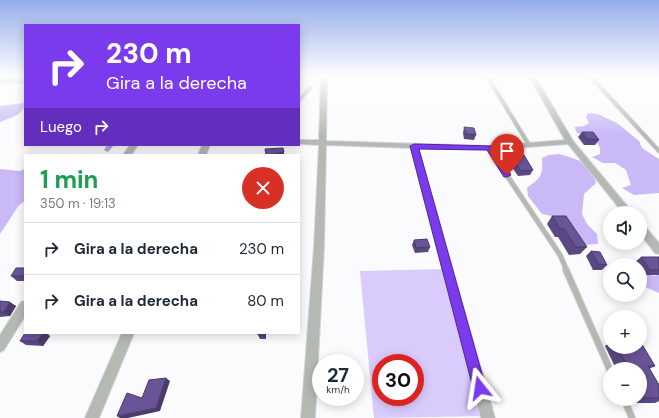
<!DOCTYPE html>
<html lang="es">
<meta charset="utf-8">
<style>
:root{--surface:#fff;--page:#f6f6f7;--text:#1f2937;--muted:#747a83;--line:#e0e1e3}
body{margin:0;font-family:"DM Sans",sans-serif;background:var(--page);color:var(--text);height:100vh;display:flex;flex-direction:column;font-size:15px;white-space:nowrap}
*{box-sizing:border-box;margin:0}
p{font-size:13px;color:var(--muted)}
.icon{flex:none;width:22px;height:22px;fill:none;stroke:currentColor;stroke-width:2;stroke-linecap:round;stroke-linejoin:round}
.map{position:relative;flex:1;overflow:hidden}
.sheet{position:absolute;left:24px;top:154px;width:276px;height:180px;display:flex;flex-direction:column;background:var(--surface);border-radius:0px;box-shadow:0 2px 10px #0003}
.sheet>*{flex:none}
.top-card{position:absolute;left:24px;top:24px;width:276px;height:122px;border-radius:0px;box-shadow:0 2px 10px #0003;background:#7c3aed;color:#fff;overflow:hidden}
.tools{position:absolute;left:603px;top:206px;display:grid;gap:8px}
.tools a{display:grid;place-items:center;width:44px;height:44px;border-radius:50%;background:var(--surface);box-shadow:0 2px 10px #0003;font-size:20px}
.speed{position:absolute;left:312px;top:354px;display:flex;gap:8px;font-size:20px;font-weight:700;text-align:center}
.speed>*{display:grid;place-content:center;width:52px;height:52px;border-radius:50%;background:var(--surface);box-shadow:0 2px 10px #0003;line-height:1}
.speed small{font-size:10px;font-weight:400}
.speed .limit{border:6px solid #d22;background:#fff;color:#111}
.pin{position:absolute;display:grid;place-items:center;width:34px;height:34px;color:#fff;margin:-41px -17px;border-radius:50% 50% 50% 0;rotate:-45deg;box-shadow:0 0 4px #0007}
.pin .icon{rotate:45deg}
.me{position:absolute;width:44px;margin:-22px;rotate:345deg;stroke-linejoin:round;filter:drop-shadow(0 0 3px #0008)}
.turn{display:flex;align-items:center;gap:14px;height:84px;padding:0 16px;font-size:18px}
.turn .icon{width:52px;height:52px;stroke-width:2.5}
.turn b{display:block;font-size:28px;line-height:34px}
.then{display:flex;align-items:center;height:38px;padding:0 16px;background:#0003;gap:8px;font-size:15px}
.round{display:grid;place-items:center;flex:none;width:42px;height:42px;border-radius:21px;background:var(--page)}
.head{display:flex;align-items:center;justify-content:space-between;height:68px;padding:0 16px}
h1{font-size:24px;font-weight:700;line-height:30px;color:#1e9e55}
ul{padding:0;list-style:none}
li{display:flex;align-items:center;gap:12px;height:52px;padding:0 16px;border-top:1px solid var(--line)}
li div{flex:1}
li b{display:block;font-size:15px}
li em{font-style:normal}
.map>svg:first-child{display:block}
.green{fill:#d9ccfd;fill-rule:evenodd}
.forest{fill:#c9b9f6}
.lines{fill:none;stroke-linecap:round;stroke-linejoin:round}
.canal{fill:#b7a1ec;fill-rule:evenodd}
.service-far2-casing{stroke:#d7d6da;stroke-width:5}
.service-far1-casing{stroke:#d7d6da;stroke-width:6}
.service-casing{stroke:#d7d6da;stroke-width:8}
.minor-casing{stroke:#d7d6da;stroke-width:2}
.service-far2{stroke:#b4bab3;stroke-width:3.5}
.service-far1{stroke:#b4bab3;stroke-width:4.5}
.service{stroke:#b4bab3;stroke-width:6}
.minor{fill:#b4bab3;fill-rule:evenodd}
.wall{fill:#5a4883}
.shaded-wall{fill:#4a3b6a}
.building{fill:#695498;stroke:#4a3b6a}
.route{fill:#7c3aed;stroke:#51269a}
</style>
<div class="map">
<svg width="659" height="418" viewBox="0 0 659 418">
<rect width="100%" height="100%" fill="#fbfbfe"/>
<path class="green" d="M445 269 486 416 374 418 360 271ZM381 363H415V397H381Z"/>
<g class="forest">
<path d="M25 103C25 115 9 118 0 122V106Z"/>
<polygon points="588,113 598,114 617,123 639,141 642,148 659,159 659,193 634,195 622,188 631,185 626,170 615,163 603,163 592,157 600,154 600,148 597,142 576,132 575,127 584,126 589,123 586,117"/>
<path d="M559 154C578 160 591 161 596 183L584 194 582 214 587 224 597 234 598 244 583 245 571 224 557 217 542 214 528 196 527 188C541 177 543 177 542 158L549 155Z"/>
<polygon points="0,169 20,171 25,169 25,201 19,205 0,234"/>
<polygon points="640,269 653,276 659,275 659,293 645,287 640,288"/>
</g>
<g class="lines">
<polygon class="canal" points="107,145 114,145 109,151 107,152 104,150"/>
<g class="service-far2-casing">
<g id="service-far2">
<polyline points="487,76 529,145"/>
<polyline points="590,76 659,151"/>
<polyline points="17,81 23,76"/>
<polyline points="299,100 310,88"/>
<polyline points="489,148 497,160"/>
</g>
</g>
<g class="service-far1-casing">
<polyline id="service-far1" points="496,159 560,255 567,271"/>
</g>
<g class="service-casing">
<g id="service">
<polyline points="566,270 610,370"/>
<polyline points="624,399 632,418"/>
</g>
</g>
<g class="minor-casing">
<g id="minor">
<polygon points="321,76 327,76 326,141 489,146 565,140 529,76 535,76 573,141 633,213 623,213 568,144 489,150 418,148 495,418 481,418 411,148 326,145 324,247 315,418 301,418 314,247 319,145 299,144 299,140 319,140"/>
<polygon points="0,78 25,79 25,83 0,82"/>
<polygon points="130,145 138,145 131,155 123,155"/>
<polygon points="202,145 210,145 206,155 198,155"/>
<polygon points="640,223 643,224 659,243 659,254 655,253 640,234"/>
<polygon points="25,301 25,316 4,350 0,352 0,335 21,302"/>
<polygon points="122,333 134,333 99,418 85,418"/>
</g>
</g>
<use href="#service-far2" class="service-far2"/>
<use href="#service-far1" class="service-far1"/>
<use href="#service" class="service"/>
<use href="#minor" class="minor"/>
</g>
<g class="wall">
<polygon points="464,127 476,135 474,140 464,139 463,133"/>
<polygon points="582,132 599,140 595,145 584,145 578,137"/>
<polygon points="510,155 533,170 530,175 518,176 507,160"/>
<polygon points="620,208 635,213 616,213"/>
<polygon points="552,216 587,247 580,254 569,255 558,237 555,237 547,224"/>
<polygon points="414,240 430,247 428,252 415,253 412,245"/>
<polygon points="591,251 607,265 602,270 593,270 586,256"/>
<polygon points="641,257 659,257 659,275 644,275 640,269 640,265 637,265 635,262"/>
<polygon points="25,268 25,281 17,281 11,276"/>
<polygon points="0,301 16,306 10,316 0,317"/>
<polygon points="258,333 266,333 266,339 260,339 258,335"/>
<polygon points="50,336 43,346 26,345 20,341"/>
<polygon points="610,342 610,347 640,347 655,366 649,369 659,385 659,401 655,403 635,403 632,399 640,399 640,369 616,369 605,346"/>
</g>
<g class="shaded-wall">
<polygon points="284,152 284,155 266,155"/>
<polygon points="10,302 16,306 10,316 4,312"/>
<polygon points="43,333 47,333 50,336 43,346 37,341"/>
<polygon points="265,333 266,333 266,339 264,335"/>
<polygon points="166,378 170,381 160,411 128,418 120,418 117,416 156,408"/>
</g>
<g class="building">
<polygon points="464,127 474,128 476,135 466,134"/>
<polygon points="582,132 593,132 599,140 587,139"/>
<polygon points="283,148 284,152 266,155 265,149"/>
<polygon points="510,155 524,155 533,170 521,171"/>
<polygon points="620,208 632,209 635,213 623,213"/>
<polygon points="552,216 566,216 587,247 576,247 564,229 560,229"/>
<polygon points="427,239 430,247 416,248 414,240"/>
<polygon points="591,251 600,252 607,265 598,264"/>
<polygon points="641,257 659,257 659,270 650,270"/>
<polygon points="16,268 25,268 25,276 11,276"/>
<polygon points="0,301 10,302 4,312 0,312"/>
<polygon points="25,333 43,333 37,341 20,341"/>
<polygon points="258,333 265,333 264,335 258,335"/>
<polygon points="640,341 655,366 648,366 659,385 659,398 645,398 640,388 640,369 629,369 617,347 640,347"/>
<polygon points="166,378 156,408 117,416 127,393 142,398 149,380"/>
</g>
<linearGradient id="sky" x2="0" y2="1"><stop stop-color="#94acea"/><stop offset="0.56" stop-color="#fdfdff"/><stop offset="1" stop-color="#fdfdff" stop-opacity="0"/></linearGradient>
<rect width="659" height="135" fill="url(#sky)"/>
<polygon class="route" points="414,144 492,146 511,175 507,177 504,177 487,150 419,149 486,388 484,392 480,394 475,392 473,388 410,146"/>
</svg>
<div class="tools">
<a><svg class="icon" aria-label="sound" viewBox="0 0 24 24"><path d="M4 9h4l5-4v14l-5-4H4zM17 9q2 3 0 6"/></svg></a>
<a><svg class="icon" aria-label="search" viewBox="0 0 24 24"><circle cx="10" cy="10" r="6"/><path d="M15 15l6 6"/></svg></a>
<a>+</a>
<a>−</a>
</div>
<div class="speed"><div>27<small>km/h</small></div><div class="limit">30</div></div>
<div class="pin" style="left:507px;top:175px;background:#d93025"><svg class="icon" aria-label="arrive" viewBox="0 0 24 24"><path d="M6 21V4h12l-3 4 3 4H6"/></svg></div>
<svg class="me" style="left:480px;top:388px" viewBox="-20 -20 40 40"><path d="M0-17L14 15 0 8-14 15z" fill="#7c3aed" stroke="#fff" stroke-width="4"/></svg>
<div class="top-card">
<div class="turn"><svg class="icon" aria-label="right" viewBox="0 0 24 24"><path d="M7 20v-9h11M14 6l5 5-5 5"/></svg><div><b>230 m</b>Gira a la derecha</div></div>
<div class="then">Luego<svg class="icon" aria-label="right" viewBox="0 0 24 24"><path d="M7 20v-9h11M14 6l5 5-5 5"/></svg></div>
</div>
<section class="sheet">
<div class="head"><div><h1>1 min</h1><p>350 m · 19:13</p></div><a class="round" style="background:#d93025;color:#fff"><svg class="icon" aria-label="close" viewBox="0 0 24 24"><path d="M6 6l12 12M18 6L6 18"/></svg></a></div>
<ul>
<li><svg class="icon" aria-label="right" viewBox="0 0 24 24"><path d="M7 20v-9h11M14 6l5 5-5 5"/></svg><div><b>Gira a la derecha</b></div><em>230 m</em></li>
<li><svg class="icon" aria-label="right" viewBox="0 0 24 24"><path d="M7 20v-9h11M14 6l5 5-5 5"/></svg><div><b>Gira a la derecha</b></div><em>80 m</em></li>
</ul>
</section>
</div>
